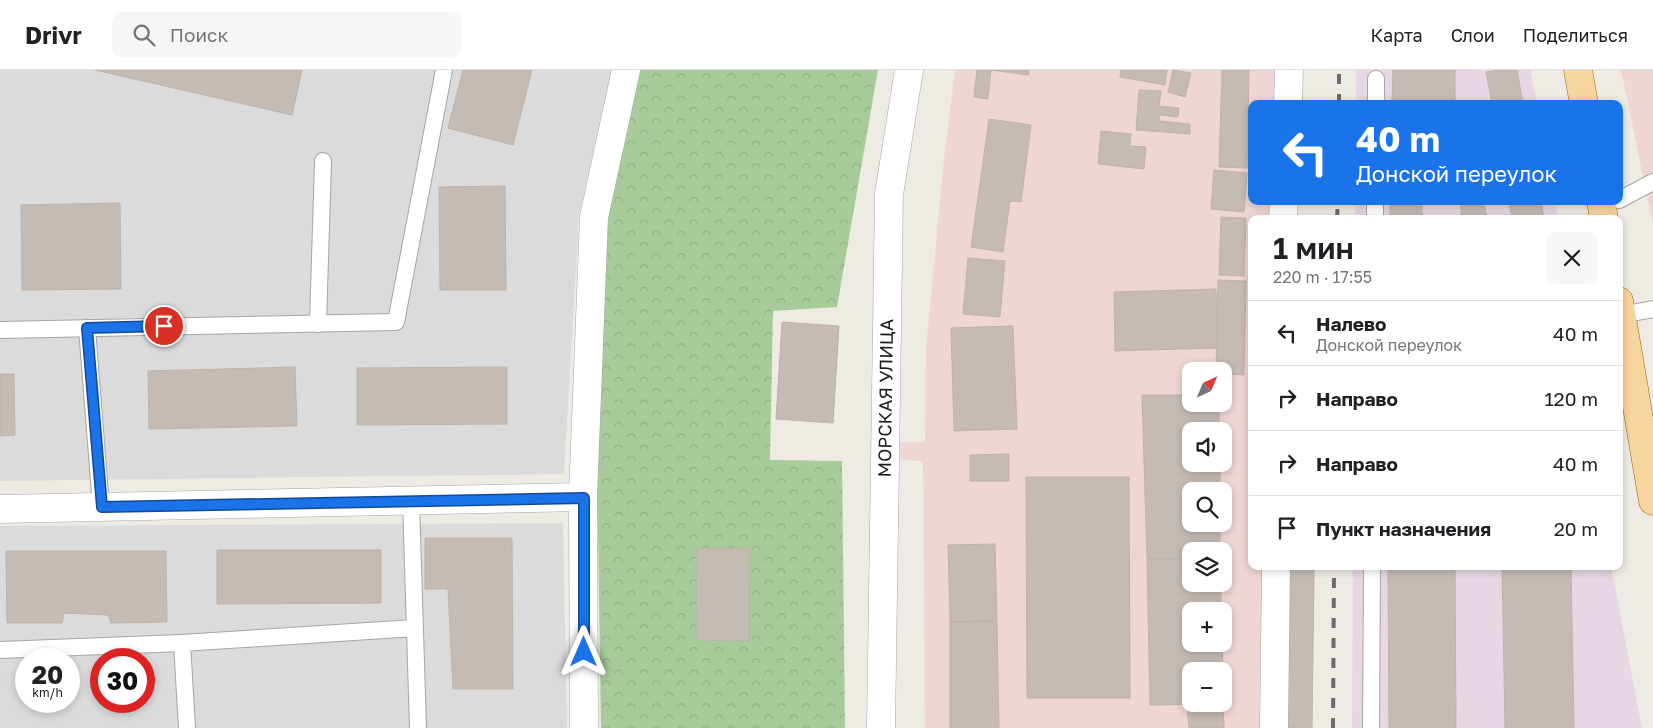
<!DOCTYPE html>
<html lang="ru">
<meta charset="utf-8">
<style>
:root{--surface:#fff;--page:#f6f6f6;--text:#202124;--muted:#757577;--line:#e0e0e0}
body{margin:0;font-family:"Golos Text",sans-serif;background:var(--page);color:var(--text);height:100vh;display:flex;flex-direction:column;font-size:19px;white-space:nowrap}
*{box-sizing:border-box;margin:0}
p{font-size:16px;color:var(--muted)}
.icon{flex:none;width:28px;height:28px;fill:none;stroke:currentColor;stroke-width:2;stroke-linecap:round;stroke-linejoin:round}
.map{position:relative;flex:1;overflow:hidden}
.drawer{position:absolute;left:1248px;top:145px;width:375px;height:355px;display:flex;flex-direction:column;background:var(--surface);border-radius:10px;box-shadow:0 2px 8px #0003}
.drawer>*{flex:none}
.guide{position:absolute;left:1248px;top:30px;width:375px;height:105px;border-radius:10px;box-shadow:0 2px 8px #0003;background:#1a73e8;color:#fff;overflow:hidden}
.needle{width:32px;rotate:44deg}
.tools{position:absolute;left:1182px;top:292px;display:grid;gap:10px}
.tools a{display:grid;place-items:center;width:50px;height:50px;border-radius:10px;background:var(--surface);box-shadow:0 2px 8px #0003;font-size:25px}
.speed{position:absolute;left:15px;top:578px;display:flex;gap:10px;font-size:25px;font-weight:700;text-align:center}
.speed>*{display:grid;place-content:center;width:65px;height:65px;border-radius:50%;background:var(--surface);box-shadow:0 2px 8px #0003;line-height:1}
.speed small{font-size:12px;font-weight:400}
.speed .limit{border:8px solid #d22;background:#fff;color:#111}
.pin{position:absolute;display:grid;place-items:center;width:42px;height:42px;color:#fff;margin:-21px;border:2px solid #fff;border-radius:50%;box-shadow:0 1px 5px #0007}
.me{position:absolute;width:55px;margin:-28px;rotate:0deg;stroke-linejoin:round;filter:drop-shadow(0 0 4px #0008)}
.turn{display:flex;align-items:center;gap:18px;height:105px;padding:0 25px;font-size:22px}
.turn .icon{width:65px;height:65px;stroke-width:2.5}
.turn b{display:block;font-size:35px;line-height:42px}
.round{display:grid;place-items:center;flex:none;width:52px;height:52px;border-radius:10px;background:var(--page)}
.headline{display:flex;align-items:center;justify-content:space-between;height:85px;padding:0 25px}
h1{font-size:30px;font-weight:600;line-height:38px}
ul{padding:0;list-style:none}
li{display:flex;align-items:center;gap:15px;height:65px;padding:0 25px;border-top:1px solid var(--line)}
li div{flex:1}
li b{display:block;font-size:19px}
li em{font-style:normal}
header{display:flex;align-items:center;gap:30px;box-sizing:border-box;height:70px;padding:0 25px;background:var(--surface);border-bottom:1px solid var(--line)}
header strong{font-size:24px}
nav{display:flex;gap:28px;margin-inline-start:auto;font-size:18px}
.search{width:350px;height:45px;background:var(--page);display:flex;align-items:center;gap:12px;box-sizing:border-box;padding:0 18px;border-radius:10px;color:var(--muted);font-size:19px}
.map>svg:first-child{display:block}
.residential{fill:#dcdbdb;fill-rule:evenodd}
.commercial{fill:#efd5d4;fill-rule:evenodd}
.industrial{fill:#e7d6e4}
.forest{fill:url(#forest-crowns)}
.building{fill:#c3bbb4;stroke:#bfb2a7}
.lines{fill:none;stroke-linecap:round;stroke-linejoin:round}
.service-casing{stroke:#a5a5a5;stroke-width:18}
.minor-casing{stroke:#a5a5a5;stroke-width:29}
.tertiary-casing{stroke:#a5a5a5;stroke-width:29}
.primary-casing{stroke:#926705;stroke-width:29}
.service{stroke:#fff;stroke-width:16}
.minor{stroke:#fff;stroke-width:28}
.tertiary{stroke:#fff;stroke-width:28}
.primary{stroke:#f8d49f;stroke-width:28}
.rail{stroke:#6c6c6c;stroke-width:4;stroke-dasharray:10 10;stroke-linecap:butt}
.route-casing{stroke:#114b97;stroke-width:12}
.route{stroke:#1a73e8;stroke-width:9}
.labels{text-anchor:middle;stroke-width:4;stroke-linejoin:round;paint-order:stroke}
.street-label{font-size:18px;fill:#1e1e1e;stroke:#fff}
</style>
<header>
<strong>Drivr</strong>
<div class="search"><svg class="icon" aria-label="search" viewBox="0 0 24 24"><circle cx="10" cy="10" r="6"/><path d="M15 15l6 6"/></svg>Поиск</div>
<nav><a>Карта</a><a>Слои</a><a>Поделиться</a></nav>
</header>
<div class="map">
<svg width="1653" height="658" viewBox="0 0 1653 658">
<defs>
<pattern id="forest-crowns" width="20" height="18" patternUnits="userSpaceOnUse" patternTransform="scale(1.25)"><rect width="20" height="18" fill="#a7cc9a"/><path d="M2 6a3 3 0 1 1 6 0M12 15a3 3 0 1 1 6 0" fill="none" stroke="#8faf84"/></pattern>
</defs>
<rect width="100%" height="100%" fill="#eeebe4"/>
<g class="residential">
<polygon points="0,0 612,0 579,145 564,404 0,411"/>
<path d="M563 453 567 658H0V456ZM26 589H69V631H26ZM101 589H144V631H101Z"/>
</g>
<g class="commercial">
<path d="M955 0H1286L1285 34H1251V131H1282V149H1251V496H1315L1312 658H925L923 391 901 390 900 372H925L926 280 943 98ZM1191 301H1224V334H1191ZM1191 361H1224V394H1191ZM1191 421H1224V454H1191ZM1191 481H1224V514H1191ZM1191 541H1224V574H1191ZM1191 601H1224V634H1191Z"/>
<polygon points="1621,0 1653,0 1653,154"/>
</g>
<g class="industrial">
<polygon points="1356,0 1530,0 1537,34 1356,34"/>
<polygon points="1355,131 1555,131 1558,149 1355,149"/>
<polygon points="1353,496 1611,496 1642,658 1352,658"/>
</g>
<polygon class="forest" points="623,0 878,0 837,237 773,241 770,390 842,391 845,658 601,658 593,138"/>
<g class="building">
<polygon points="95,0 302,0 292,45"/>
<polygon points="463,0 532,0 513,75 448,58"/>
<polygon points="977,0 991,0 988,29 974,27"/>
<polygon points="991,0 1029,0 1029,5"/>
<polygon points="1121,0 1167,0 1165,15 1120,7"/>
<polygon points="1173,0 1191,3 1185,27 1168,22"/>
<polygon points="1222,0 1249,0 1247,98 1219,97"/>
<polygon points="1393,0 1455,0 1455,34 1392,34"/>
<polygon points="1498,0 1517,0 1523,34 1492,34 1486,2"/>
<polygon points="1139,20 1161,21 1159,36 1179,38 1178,47 1159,45 1159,51 1190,54 1190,64 1136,60"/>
<polygon points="989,49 1031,55 1021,132 1010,131 1003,182 971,177"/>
<polygon points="1101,61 1131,64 1130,76 1146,77 1144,99 1098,94"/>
<polygon points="1214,100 1247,103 1244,142 1211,139"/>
<polygon points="505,116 506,220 440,220 439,117"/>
<rect x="1390" y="131" width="32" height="18"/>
<polygon points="1460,131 1484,131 1487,149 1462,149"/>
<polygon points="1509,131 1541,131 1544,149 1512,149"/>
<polygon points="120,133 121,219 22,220 21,135"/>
<polygon points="1221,147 1246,148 1244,206 1219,205"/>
<polygon points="968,188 1005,191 1000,247 963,244"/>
<polygon points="1218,210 1246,211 1244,305 1224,304 1224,301 1216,301"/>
<polygon points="1216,219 1217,278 1115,281 1114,222"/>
<polygon points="782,252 839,256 833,353 776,349"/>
<polygon points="1013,256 1017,359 954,361 951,258"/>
<polygon points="295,297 297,356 149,359 148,301"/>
<polygon points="507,297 507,354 357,355 357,298"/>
<polygon points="0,304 14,304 15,365 0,366"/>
<polygon points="1142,325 1191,325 1191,334 1219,334 1219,361 1191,361 1191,394 1220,394 1220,421 1191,421 1191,454 1220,454 1220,481 1191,481 1191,489 1147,489"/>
<polygon points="1009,384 1009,411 970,411 970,385"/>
<polygon points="1026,407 1129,407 1130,628 1027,628"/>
<polygon points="425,468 512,468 513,619 453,619 448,519 425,519"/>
<polygon points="995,474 997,551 950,552 948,475"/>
<polygon points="697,478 750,479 749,571 696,570"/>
<polygon points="217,480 381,480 381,533 217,534"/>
<polygon points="6,481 166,481 167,552 111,553 108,545 64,543 62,553 7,553"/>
<polygon points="1147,489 1191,489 1191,514 1221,514 1221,541 1191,541 1191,574 1222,574 1223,601 1191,601 1191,634 1219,634 1150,635"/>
<polygon points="1287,496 1314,496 1312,658 1285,658"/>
<polygon points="1388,496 1455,496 1456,658 1389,658"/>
<polygon points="1502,496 1571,496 1574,658 1505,658"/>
<polygon points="997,551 999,658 950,658 950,552"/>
<polygon points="1187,634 1223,634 1224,658 1189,658"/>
</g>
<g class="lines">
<g class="service-casing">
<g id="service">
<polyline points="1376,34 1376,9"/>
<polyline points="1619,130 1653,112"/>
<polyline points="1375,149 1375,131"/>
<polyline points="1621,245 1653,239"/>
<polyline points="318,254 323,91"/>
<polyline points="87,258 101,437"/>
<polyline points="0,260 396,252 444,0"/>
<polyline points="411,431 418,658"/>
<polyline points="0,580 182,573"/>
<polyline points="187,658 182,573 415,558"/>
<polyline points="1371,658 1372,496"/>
</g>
</g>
<g class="minor-casing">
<g id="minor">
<polyline points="1288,34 1289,0"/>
<polyline points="1283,149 1284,131"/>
<polyline points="0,439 583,427"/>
<polyline points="584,658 583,427 594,147 626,0"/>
<polyline points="1274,658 1276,496"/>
</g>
</g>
<g class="tertiary-casing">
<g id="tertiary">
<path id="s1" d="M881 658 889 124 909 0"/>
</g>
</g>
<g class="primary-casing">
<g id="primary">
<polyline points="1578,0 1584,34"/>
<polyline points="1601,131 1604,149"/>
<polyline points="1619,231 1653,431"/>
</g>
</g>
<use href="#service" class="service"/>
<use href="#minor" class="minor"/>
<use href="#tertiary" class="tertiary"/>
<use href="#primary" class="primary"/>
<g class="rail">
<polyline points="1339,34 1339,0"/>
<polyline points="1337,149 1338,131"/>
<polyline points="1333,658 1334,496"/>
</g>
</g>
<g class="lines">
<g class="route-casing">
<polyline id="route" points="164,256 87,258 102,437 584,428 584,582"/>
</g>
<use href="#route" class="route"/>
</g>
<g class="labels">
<g class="street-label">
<text dy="6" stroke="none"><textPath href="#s1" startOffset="330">МОРСКАЯ УЛИЦА</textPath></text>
</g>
</g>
</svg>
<div class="tools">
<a><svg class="needle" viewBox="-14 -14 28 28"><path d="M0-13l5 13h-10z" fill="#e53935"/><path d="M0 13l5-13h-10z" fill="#757577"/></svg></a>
<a><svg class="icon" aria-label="sound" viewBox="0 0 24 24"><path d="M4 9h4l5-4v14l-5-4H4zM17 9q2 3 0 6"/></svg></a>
<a><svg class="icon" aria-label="search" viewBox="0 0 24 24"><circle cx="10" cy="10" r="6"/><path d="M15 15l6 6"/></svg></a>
<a><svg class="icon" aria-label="layers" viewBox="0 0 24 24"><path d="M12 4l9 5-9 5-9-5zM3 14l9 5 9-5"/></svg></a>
<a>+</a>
<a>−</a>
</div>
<div class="speed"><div>20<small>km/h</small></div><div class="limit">30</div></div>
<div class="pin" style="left:164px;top:256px;background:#d93025"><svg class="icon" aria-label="arrive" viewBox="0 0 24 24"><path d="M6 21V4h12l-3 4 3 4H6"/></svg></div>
<svg class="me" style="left:584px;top:582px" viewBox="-20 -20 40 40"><path d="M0-17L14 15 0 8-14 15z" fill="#1a73e8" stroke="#fff" stroke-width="4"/></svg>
<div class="guide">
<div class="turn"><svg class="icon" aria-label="left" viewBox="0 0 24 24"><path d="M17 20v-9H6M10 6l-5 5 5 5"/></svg><div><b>40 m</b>Донской переулок</div></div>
</div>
<section class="drawer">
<div class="headline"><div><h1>1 мин</h1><p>220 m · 17:55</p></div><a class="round"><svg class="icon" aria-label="close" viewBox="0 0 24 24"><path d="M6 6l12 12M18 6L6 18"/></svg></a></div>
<ul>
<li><svg class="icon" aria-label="left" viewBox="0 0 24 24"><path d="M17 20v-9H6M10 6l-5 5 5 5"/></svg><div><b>Налево</b><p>Донской переулок</p></div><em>40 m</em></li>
<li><svg class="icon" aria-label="right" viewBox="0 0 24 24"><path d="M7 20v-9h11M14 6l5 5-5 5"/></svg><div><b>Направо</b></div><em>120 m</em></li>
<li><svg class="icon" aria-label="right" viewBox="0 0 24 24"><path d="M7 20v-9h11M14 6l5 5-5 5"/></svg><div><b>Направо</b></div><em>40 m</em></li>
<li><svg class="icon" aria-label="arrive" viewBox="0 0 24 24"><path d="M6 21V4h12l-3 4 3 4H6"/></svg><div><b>Пункт назначения</b></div><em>20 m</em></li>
</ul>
</section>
</div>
